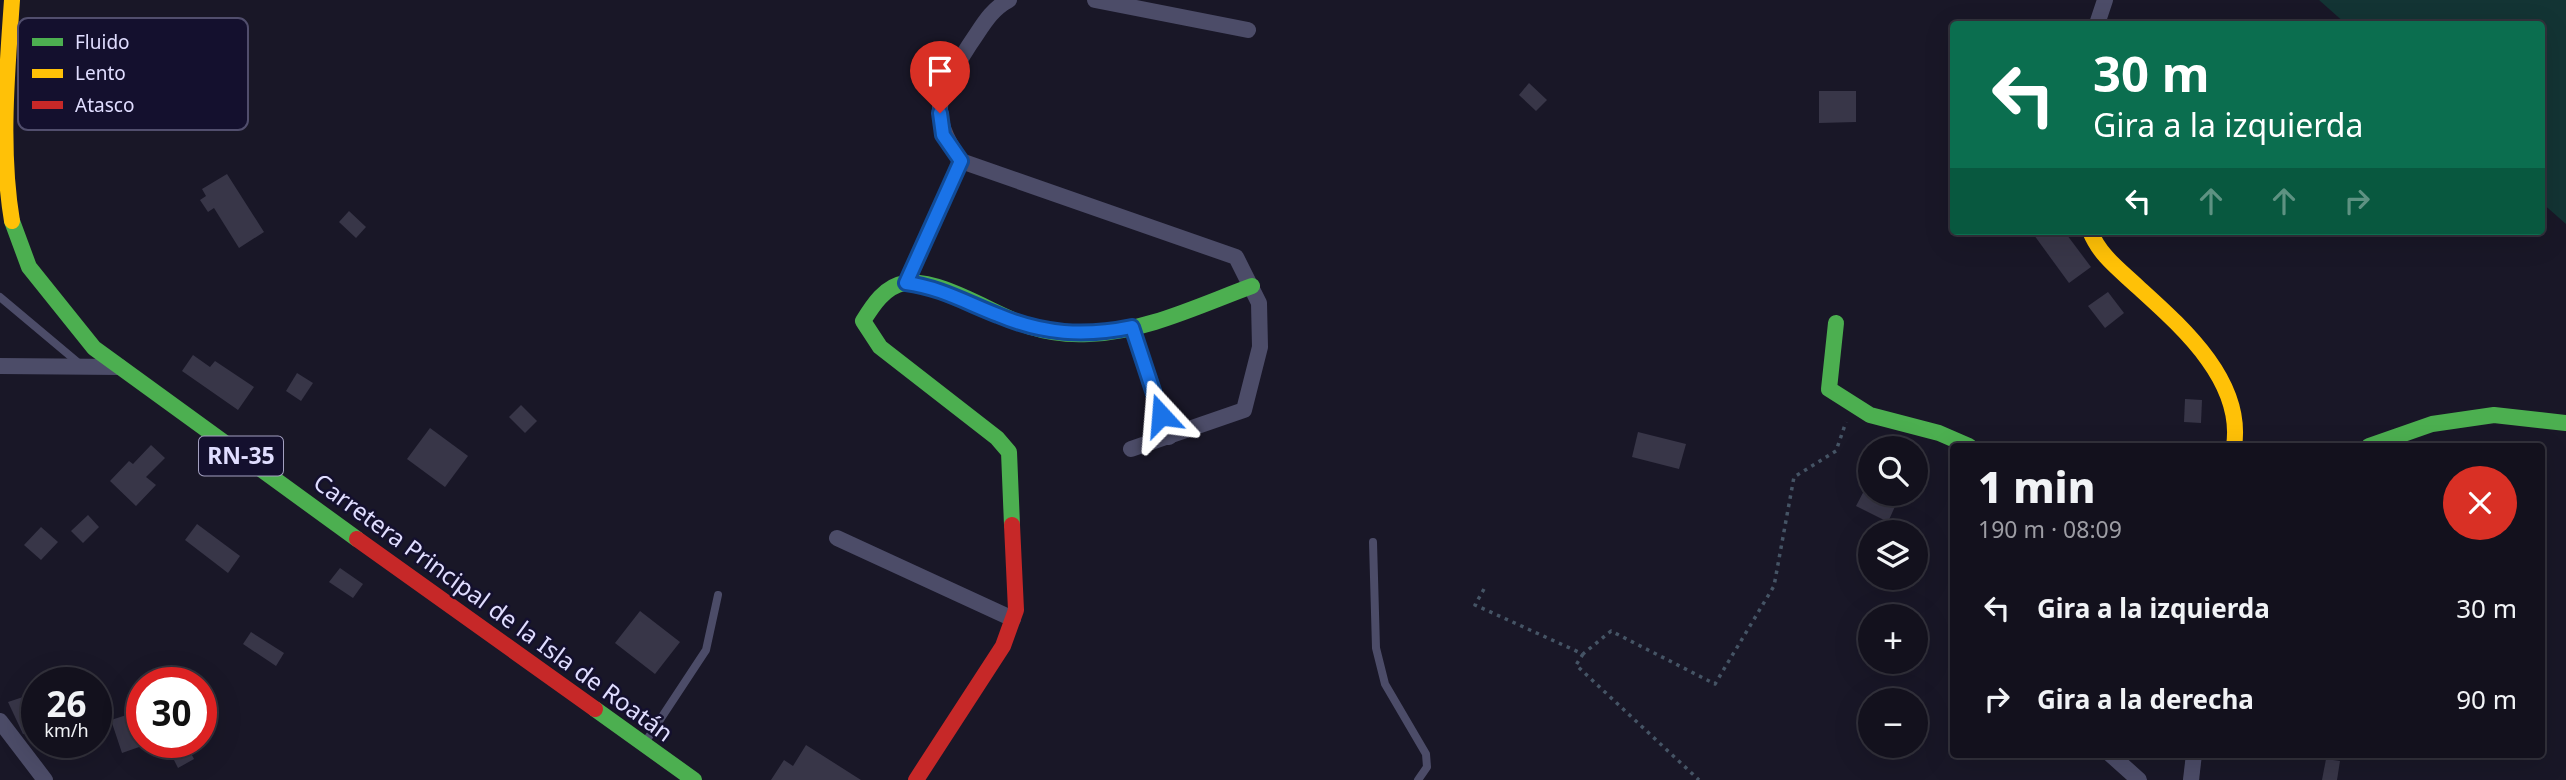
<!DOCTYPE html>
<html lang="es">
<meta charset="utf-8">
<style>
:root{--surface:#13111d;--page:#1c1a26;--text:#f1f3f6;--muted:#9d9da4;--line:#32313b}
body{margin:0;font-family:"Noto Sans",sans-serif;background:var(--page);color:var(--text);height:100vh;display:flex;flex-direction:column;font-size:26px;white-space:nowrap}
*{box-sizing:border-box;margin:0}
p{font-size:23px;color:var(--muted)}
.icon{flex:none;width:38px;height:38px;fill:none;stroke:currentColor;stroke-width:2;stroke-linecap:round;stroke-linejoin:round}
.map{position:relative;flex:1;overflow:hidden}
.drawer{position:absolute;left:1950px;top:443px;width:595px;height:315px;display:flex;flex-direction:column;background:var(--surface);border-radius:7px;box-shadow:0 7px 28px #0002,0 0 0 2px var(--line)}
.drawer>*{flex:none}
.hud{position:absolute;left:1950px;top:21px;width:595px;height:214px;border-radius:7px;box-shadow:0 7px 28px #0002,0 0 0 2px var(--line);background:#0b6e4f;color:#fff;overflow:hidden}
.buttons{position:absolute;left:1858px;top:436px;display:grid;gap:14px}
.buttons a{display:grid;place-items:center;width:70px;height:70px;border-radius:50%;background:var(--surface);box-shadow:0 7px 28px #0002,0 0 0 2px var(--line);font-size:35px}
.speed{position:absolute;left:21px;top:667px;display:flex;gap:14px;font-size:35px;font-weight:700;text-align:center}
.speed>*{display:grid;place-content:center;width:91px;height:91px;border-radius:50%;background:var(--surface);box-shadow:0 7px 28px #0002,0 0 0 2px var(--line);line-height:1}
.speed small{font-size:18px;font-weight:400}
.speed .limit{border:10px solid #d22;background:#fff;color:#111}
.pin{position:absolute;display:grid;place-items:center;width:60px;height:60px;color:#fff;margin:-72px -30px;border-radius:50% 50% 50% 0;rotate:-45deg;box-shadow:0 0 7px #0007}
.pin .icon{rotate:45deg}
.me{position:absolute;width:77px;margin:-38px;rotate:341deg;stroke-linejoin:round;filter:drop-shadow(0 0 5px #0008)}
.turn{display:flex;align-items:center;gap:24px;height:147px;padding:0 28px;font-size:32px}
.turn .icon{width:91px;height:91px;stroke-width:2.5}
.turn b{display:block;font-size:49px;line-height:60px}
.lanes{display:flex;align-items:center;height:66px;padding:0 28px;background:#0003;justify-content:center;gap:35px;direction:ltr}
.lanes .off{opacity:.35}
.round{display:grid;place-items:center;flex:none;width:74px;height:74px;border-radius:37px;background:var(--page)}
.head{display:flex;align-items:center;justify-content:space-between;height:119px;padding:0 28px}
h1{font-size:42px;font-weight:800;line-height:52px}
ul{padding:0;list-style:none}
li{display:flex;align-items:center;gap:21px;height:91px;padding:0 28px}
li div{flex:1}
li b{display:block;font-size:26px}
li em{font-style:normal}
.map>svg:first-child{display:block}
.green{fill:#133434}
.building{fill:#383648}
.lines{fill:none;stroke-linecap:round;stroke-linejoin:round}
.path{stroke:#455465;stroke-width:3.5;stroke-dasharray:3.5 5;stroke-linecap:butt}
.lane{stroke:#4c4c68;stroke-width:8}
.street{stroke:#4c4c68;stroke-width:16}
.fast{stroke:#4caf50;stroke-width:16}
.slow{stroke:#ffc107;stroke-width:16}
.jam{stroke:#c62828;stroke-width:16}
.route-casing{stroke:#114b97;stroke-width:18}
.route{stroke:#1a73e8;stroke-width:12}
.labels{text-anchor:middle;stroke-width:5;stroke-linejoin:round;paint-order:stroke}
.shield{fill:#14102e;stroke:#a3a0c0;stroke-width:2}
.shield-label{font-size:23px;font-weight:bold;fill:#e0ddff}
.street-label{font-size:24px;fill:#e0ddff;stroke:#14102e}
.key{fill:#14102e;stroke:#514e6d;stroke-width:2}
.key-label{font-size:19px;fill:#e0ddff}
</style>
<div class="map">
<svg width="2566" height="780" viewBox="0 0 2566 780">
<rect width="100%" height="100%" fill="#191727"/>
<polygon class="green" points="2319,0 2566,0 2566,224 2541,202 2541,24 2346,24"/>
<g class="building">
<polygon points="1529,83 1547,100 1536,111 1519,95"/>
<polygon points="1819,91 1856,91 1856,122 1819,123"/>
<polygon points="227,174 264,232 239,248 214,208 208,212 200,200 206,196 202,189"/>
<polygon points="349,211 366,227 356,238 339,222"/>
<polygon points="2031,231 2064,231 2091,267 2069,283"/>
<polygon points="2108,292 2124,313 2105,328 2088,306"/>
<polygon points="193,355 210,367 215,361 254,387 238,410 182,371"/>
<polygon points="297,373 313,383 301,401 286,391"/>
<polygon points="2185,399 2202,400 2201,423 2184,422"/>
<polygon points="521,405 537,421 525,433 509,417"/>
<polygon points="430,428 468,456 445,487 407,459"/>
<polygon points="1638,432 1686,444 1679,469 1632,457"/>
<polygon points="151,445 165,458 146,477 156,485 136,506 110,481 129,461 133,464"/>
<polygon points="1866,487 1871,489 1871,494 1880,494 1897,502 1888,522 1856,506"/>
<polygon points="88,515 99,527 83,543 71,531"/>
<polygon points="197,524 240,556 228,573 185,540"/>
<polygon points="41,527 58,542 41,560 24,545"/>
<polygon points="340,568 363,584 353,598 329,582"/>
<polygon points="640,611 680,642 655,674 615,643"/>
<polygon points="251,632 284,653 276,666 243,644"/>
<polygon points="26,696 37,730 23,734 8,702"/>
<polygon points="142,710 142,746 122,753 111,720"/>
<polygon points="165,742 185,742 194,759 178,768"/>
<polygon points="806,745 861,780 771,780 784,760 793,766"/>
<polygon points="2326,759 2340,761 2337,780 2322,780"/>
</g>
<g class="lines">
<g class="path">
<polyline points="1484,589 1475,605 1583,654 1611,631 1715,684 1774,586 1794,477 1836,451 1846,422"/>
<polyline points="1583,654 1576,665 1699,780"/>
</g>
<g class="lane">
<polyline points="0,297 81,365"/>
<polyline points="1373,542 1376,648 1385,684 1426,754 1427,767 1418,780"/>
<polyline points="646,741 706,650 718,595"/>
</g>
<g class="street">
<path d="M1009 0C990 10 982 27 970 44 940 91 925 110 961 161L1236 257 1259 303 1260 347 1244 410 1131 449"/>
<polyline points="1095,0 1248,30"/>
<polyline points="2097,24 2105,0"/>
<polyline points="906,283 961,161"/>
<polyline points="1132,327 1169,437"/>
<polyline points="0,366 120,367"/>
<polyline points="837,538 1013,619"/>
<polyline points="0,721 45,780"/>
<polyline points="2110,754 2139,780"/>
<polyline points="2191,780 2194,754"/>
</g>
<g class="fast">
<polyline points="12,221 29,267 94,348 357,539"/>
<polyline points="1836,323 1829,389 1870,415 1939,433 1969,446"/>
<polyline points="2369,446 2432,424 2494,415 2566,423"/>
<path d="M1012 525 1009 452 997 438 880 347 863 321C873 305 885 286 905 283 942 278 995 316 1031 327 1049 333 1069 335 1089 334 1145 332 1200 305 1252 286"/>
<polyline points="595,709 694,780"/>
</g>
<g class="slow">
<path d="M12 221C0 149 7 73 12 0"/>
<path d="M2090 231C2100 256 2119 269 2138 287 2182 327 2244 381 2234 446"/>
</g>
<g class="jam">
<polyline points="357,539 595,709"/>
<polyline points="916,780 1003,646 1016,610 1012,525"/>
</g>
</g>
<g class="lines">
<g class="route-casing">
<path id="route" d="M940 113 943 135 961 161 906 283C939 287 967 303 998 315 1043 334 1084 337 1132 327L1161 415"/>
</g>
<use href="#route" class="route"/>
</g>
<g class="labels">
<rect class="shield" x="199" y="436.5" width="84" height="39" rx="5"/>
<g class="shield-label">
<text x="241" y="464">RN-35</text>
</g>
<g class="street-label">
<text transform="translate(493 608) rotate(36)" y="8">Carretera Principal de la Isla de Roatán</text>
</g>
</g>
<rect x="18" y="18" width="230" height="112" rx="10" class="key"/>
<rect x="32" y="38" width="31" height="8" fill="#4caf50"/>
<rect x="32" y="69" width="31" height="9" fill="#ffc107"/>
<rect x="32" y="101" width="31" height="8" fill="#c62828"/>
<g class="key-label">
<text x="75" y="49">Fluido</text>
<text x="75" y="80">Lento</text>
<text x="75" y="112">Atasco</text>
</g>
</svg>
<div class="buttons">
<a><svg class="icon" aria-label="search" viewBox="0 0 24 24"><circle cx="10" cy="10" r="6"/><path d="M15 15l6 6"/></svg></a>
<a><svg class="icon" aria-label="layers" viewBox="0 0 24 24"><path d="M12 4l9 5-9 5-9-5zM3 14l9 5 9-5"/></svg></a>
<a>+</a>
<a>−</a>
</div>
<div class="speed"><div>26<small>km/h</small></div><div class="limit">30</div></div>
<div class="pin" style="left:940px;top:113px;background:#d93025"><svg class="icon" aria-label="arrive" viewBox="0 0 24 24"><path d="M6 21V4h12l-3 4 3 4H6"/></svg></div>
<svg class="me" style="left:1161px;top:415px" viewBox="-20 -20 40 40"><path d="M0-17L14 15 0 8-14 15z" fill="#1a73e8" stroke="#fff" stroke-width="4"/></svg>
<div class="hud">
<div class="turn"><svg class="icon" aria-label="left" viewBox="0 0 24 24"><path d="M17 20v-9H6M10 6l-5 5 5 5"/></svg><div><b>30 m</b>Gira a la izquierda</div></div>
<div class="lanes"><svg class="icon" aria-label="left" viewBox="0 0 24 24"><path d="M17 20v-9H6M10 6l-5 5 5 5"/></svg><svg class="icon off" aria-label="ahead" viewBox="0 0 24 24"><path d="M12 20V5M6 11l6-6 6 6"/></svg><svg class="icon off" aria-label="ahead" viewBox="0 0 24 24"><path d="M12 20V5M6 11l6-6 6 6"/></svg><svg class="icon off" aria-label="right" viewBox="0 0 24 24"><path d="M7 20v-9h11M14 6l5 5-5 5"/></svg></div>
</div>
<section class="drawer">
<div class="head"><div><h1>1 min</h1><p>190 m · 08:09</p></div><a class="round" style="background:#d93025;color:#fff"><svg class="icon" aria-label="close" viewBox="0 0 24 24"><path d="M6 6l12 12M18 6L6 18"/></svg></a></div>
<ul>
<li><svg class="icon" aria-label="left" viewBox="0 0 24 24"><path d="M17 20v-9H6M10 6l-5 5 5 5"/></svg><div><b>Gira a la izquierda</b></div><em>30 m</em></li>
<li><svg class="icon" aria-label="right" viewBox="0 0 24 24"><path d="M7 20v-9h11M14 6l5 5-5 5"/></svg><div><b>Gira a la derecha</b></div><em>90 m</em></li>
</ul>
</section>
</div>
